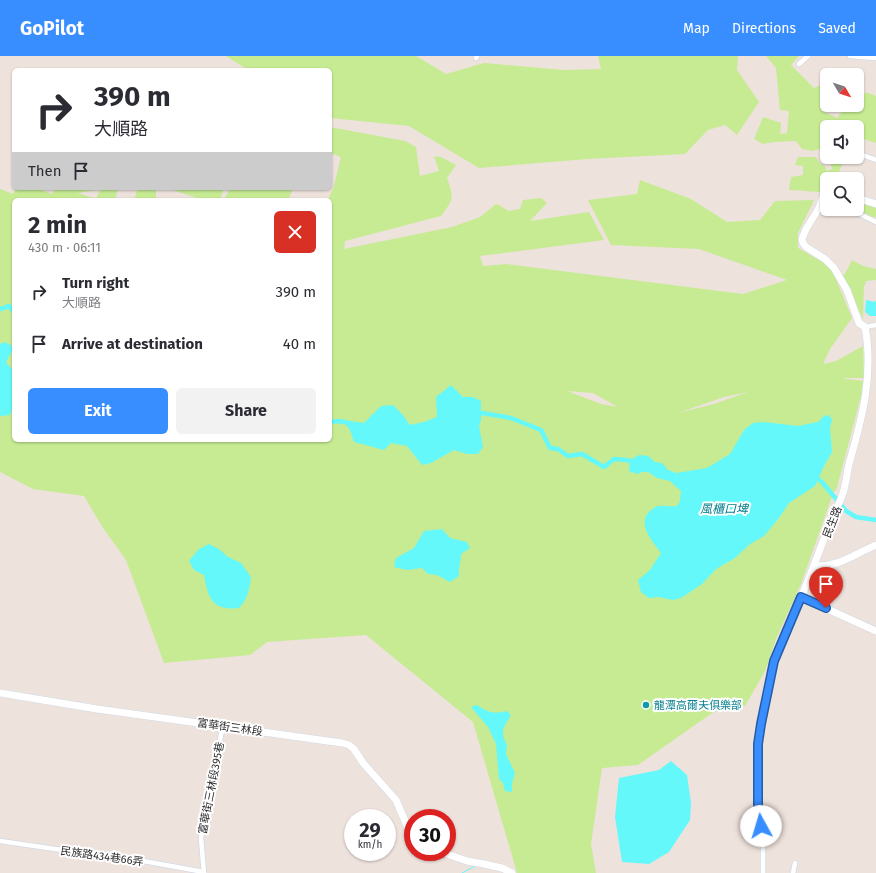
<!DOCTYPE html>
<meta charset="utf-8">
<style>
:root{--surface:#fff;--page:#f2f2f3;--text:#2b2b33;--muted:#7c7c81;--accent:#388dff}
body{margin:0;font-family:"Fira Sans","Noto Sans TC",sans-serif;background:var(--page);color:var(--text);height:100vh;display:flex;flex-direction:column;font-size:15px;white-space:nowrap}
*{box-sizing:border-box;margin:0}
p{font-size:13px;color:var(--muted)}
.icon{flex:none;width:22px;height:22px;fill:none;stroke:currentColor;stroke-width:2;stroke-linecap:round;stroke-linejoin:round}
.map{position:relative;flex:1;overflow:hidden}
.side{position:absolute;left:12px;top:142px;width:320px;height:244px;display:flex;flex-direction:column;background:var(--surface);border-radius:6px;box-shadow:0 1px 3px #0004}
.side>*{flex:none}
.hud{position:absolute;left:12px;top:12px;width:320px;height:122px;border-radius:6px;box-shadow:0 1px 3px #0004;background:#fff;color:var(--text);overflow:hidden}
.needle{width:26px;rotate:129deg}
.fabs{position:absolute;left:820px;top:12px;display:grid;gap:8px}
.fabs a{display:grid;place-items:center;width:44px;height:44px;border-radius:6px;background:var(--surface);box-shadow:0 1px 3px #0004;font-size:20px}
.speed{position:absolute;left:344px;top:753px;display:flex;gap:8px;font-size:20px;font-weight:700;text-align:center}
.speed>*{display:grid;place-content:center;width:52px;height:52px;border-radius:50%;background:var(--surface);box-shadow:0 1px 3px #0004;line-height:1}
.speed small{font-size:10px;font-weight:400}
.speed .limit{border:6px solid #d22;background:#fff;color:#111}
.pin{position:absolute;display:grid;place-items:center;width:34px;height:34px;color:#fff;margin:-41px -17px;border-radius:50% 50% 50% 0;rotate:-45deg;box-shadow:0 0 4px #0007}
.pin .icon{rotate:45deg}
.me{position:absolute;width:44px;margin:-22px;rotate:354deg;stroke-linejoin:round;filter:drop-shadow(0 0 3px #0008)}
.turn{display:flex;align-items:center;gap:14px;height:84px;padding:0 16px;font-size:18px}
.turn .icon{width:52px;height:52px;stroke-width:2.5}
.turn b{display:block;font-size:28px;line-height:34px}
.then{display:flex;align-items:center;height:38px;padding:0 16px;background:#0003;gap:8px;font-size:15px}
.round{display:grid;place-items:center;flex:none;width:42px;height:42px;border-radius:6px;background:var(--page)}
.head{display:flex;align-items:center;justify-content:space-between;height:68px;padding:0 16px}
h1{font-size:24px;font-weight:700;line-height:30px}
.button{display:flex;gap:8px;margin-top:auto;padding:8px 16px}
.button a{flex:1;height:46px;border-radius:6px;background:var(--accent);color:#fff;font-size:16px;font-weight:700;line-height:46px;text-align:center}
.button a+a{background:var(--page);color:var(--text)}
ul{padding:0;list-style:none}
li{display:flex;align-items:center;gap:12px;height:52px;padding:0 16px}
li div{flex:1}
li b{display:block;font-size:15px}
li em{font-style:normal}
header{display:flex;align-items:center;gap:24px;box-sizing:border-box;height:56px;padding:0 20px;background:var(--accent);color:#fff}
header strong{font-size:19px}
nav{display:flex;gap:22px;margin-inline-start:auto;font-size:14px}
.map>svg:first-child{display:block}
.green{fill:#c6eb93;fill-rule:evenodd}
.water{fill:#64f8fb}
.lines{fill:none;stroke-linecap:round;stroke-linejoin:round}
.stream{stroke:#64f8fb;stroke-width:1}
.canal{stroke:#64f8fb;stroke-width:4.5}
.street-casing{stroke:#d1dae5;stroke-width:6}
.secondary-casing{stroke:#d1dae5;stroke-width:8}
.street{stroke:#fff;stroke-width:4.5}
.secondary{stroke:#fff;stroke-width:7}
.route-casing{stroke:#245ca6;stroke-width:10}
.route{stroke:#388dff;stroke-width:7}
.culture-dot{fill:#0f9aa8;stroke:#fff;stroke-width:1.5}
.labels{text-anchor:middle;stroke-width:4;stroke-linejoin:round;paint-order:stroke}
.street-label{font-size:11px;fill:#2b2b2b;stroke:#fff}
.culture-label{font-size:11px;fill:#0d838f;stroke:#fff;text-anchor:start}
.water-label{font-size:12px;font-style:italic;fill:#037e8b;stroke:#fff}
</style>
<header>
<strong>GoPilot</strong>
<nav><a>Map</a><a>Directions</a><a>Saved</a></nav>
</header>
<div class="map">
<svg width="876" height="817" viewBox="0 0 876 817">
<rect width="100%" height="100%" fill="#eee2dc"/>
<g class="green">
<polygon points="226,0 416,0 446,18 484,7 564,14 601,13 598,0 738,0 737,14 759,46 737,79 725,69 708,74 685,98 588,103 479,112 409,70 330,62 330,14 245,14 245,12"/>
<polygon points="766,0 799,0 791,9 814,32 821,29 827,36 827,47 825,56 837,62 847,49 855,54 866,36 876,40 876,87 857,81 857,71 827,71 827,91 813,95 802,93 796,85 774,86 763,88 754,83 763,61 781,67 780,78 787,77 789,55 780,54 776,12"/>
<path d="M330 71 405 85 416 91 420 120 439 115 434 100 441 101 456 109 447 122C454 142 454 143 441 160L345 185 344 193 452 171 480 161 496 148 501 150 508 155 520 153 523 144 541 142 547 147 530 165 589 156 604 184 480 200 483 210 507 208 743 238 787 224 699 193 611 189 588 144 637 138 640 124 691 143 727 166 760 164 775 145 814 144 798 177V192L824 207 833 216 852 262 830 293 823 308 836 305 863 290 864 322H844L845 323 865 325 836 435H834L801 528 776 583 765 615 745 650 715 655 638 709 602 712 591 788 596 817H517L473 666 366 579 267 586 250 599 164 607 126 504 103 472 84 440 33 433 0 416V133L13 138 16 132H37L52 138 56 132H95V134L78 137 96 143 101 132H118L115 144H14V384H330V144H328L334 130 341 101 330 97ZM567 335 593 337 618 351 601 348ZM748 336 714 348 678 357 724 341Z"/>
<path d="M798 101H816L820 108 824 109 827 115 832 113 829 101H845L836 123H827V135C815 137 801 134 789 134L791 121 803 119V110L795 109Z"/>
<polygon points="138,132 156,132 156,144 134,144"/>
<polygon points="167,132 224,132 220,144 203,144"/>
<polygon points="230,132 293,132 289,143 290,144 224,144"/>
<polygon points="857,145 876,149 876,161 872,161 856,153"/>
<polygon points="852,204 863,210 876,213 876,224 866,225 864,231 863,263 843,220 846,216"/>
</g>
<g class="water">
<polygon points="866,244 875,246 876,244 876,260 870,260 865,256"/>
<polygon points="5,286 12,290 12,295 6,306 14,316 14,347 10,359 0,360 0,288"/>
<polygon points="451,329 463,341 473,341 481,345 481,364 479,370 483,391 478,398 467,398 454,394 431,407 422,409 407,390 391,387 384,394 354,386 350,374 343,364 364,367 381,350 393,349 402,358 410,369 424,366 437,361 436,341"/>
<path d="M828 359 832 363 830 372 832 396 824 410 815 430 789 447 779 462 764 480 750 488 735 502 716 513 702 528 681 542 673 544 658 541 649 542 641 536 638 524 650 514 661 497C653 486 636 468 650 455 652 453 655 451 658 450 664 449 670 451 677 450L680 445 681 435 670 425 657 422 648 416H642L637 418 629 415 630 404 639 399 648 400 655 406 662 407 668 414 676 417 707 412 730 398 744 374 753 367 764 366 798 370 818 366 824 360Z"/>
<path d="M442 473 450 482 467 486 470 492 461 498C461 507 458 511 459 520L450 526 437 519 428 518 422 512 407 514 394 511 396 502 414 492 424 475Z"/>
<path d="M209 488 219 493 228 501 241 507 251 521C249 533 248 543 239 552 212 555 208 542 204 519L194 514 189 505 199 493Z"/>
<path d="M477 649C489 657 493 658 507 655L511 659C504 671 499 675 507 689L506 698 515 717 512 727V736L505 735 503 727 499 723 496 688 488 671 471 651Z"/>
<polygon points="671,705 687,719 691,747 690,764 669,796 649,808 622,806 615,761 619,722 659,714"/>
</g>
<g class="lines">
<polyline class="stream" points="462,817 475,810"/>
<g class="canal">
<polyline points="0,253 9,250 14,256"/>
<polyline points="476,359 482,357 511,362 541,374 550,392 558,393 568,400 582,398 604,411 614,403 626,404 635,406"/>
<polyline points="330,366 340,365 348,367"/>
<polyline points="813,423 818,423 822,426 846,455 856,461 876,464"/>
</g>
<g class="street-casing">
<g id="street">
<polyline points="850,0 876,2"/>
<polyline points="476,2 477,0"/>
<polyline points="799,8 808,0"/>
<polyline points="857,97 876,104"/>
<polyline points="849,153 876,166"/>
<polyline points="865,271 876,269"/>
<polyline points="0,785 76,796 110,799 204,816"/>
<polyline points="204,817 201,782 206,749 223,670"/>
<polyline points="763,817 763,785 759,762 758,734 758,688 774,605 801,541"/>
<polyline points="793,817 795,807"/>
</g>
</g>
<g class="secondary-casing">
<g id="secondary">
<path d="M827 138 823 140 819 152 806 173 802 183 803 187 806 191 825 203 834 212 847 234 859 267 865 271C874 318 862 363 849 408 847 417 846 428 843 437 841 445 836 452 833 459 822 487 813 514 801 541L876 575"/>
<polyline points="857,142 876,148"/>
<path d="M815 510C839 511 855 498 876 489"/>
<polyline points="0,637 97,653 342,687 349,689 354,693 363,707 396,744 408,772 413,779"/>
<polyline points="441,796 467,805 484,808 502,812 512,817"/>
</g>
</g>
<use href="#street" class="street"/>
<use href="#secondary" class="secondary"/>
</g>
<g class="lines">
<g class="route-casing">
<polyline id="route" points="761,770 758,748 758,688 761,668 774,605 801,541 826,552"/>
</g>
<use href="#route" class="route"/>
</g>
<circle class="culture-dot" cx="646" cy="649" r="4"/>
<g class="labels">
<g class="street-label">
<text transform="translate(832 466) rotate(-69)" y="4">民生路</text>
<text transform="translate(230 671) rotate(8)" y="4">富華街三林段</text>
<text transform="translate(211 732) rotate(-79)" y="4">富華街三林段395巷</text>
<text transform="translate(102 800) rotate(8)" y="4">民族路434巷66弄</text>
</g>
<g class="culture-label">
<text x="654" y="653">龍潭高爾夫俱樂部</text>
</g>
<g class="water-label">
<text x="724" y="457">風櫃口埤</text>
</g>
</g>
</svg>
<div class="fabs">
<a><svg class="needle" viewBox="-14 -14 28 28"><path d="M0-13l5 13h-10z" fill="#e53935"/><path d="M0 13l5-13h-10z" fill="#7c7c81"/></svg></a>
<a><svg class="icon" aria-label="sound" viewBox="0 0 24 24"><path d="M4 9h4l5-4v14l-5-4H4zM17 9q2 3 0 6"/></svg></a>
<a><svg class="icon" aria-label="search" viewBox="0 0 24 24"><circle cx="10" cy="10" r="6"/><path d="M15 15l6 6"/></svg></a>
</div>
<div class="speed"><div>29<small>km/h</small></div><div class="limit">30</div></div>
<div class="pin" style="left:826px;top:552px;background:#d93025"><svg class="icon" aria-label="arrive" viewBox="0 0 24 24"><path d="M6 21V4h12l-3 4 3 4H6"/></svg></div>
<svg class="me" style="left:761px;top:770px" viewBox="-20 -20 40 40"><circle r="19" fill="#fff"/><path d="M0-13L10 11 0 6-10 11z" fill="#388dff"/></svg>
<div class="hud">
<div class="turn"><svg class="icon" aria-label="right" viewBox="0 0 24 24"><path d="M7 20v-9h11M14 6l5 5-5 5"/></svg><div><b>390 m</b>大順路</div></div>
<div class="then">Then<svg class="icon" aria-label="arrive" viewBox="0 0 24 24"><path d="M6 21V4h12l-3 4 3 4H6"/></svg></div>
</div>
<section class="side">
<div class="head"><div><h1>2 min</h1><p>430 m · 06:11</p></div><a class="round" style="background:#d93025;color:#fff"><svg class="icon" aria-label="close" viewBox="0 0 24 24"><path d="M6 6l12 12M18 6L6 18"/></svg></a></div>
<ul>
<li><svg class="icon" aria-label="right" viewBox="0 0 24 24"><path d="M7 20v-9h11M14 6l5 5-5 5"/></svg><div><b>Turn right</b><p>大順路</p></div><em>390 m</em></li>
<li><svg class="icon" aria-label="arrive" viewBox="0 0 24 24"><path d="M6 21V4h12l-3 4 3 4H6"/></svg><div><b>Arrive at destination</b></div><em>40 m</em></li>
</ul>
<div class="button"><a>Exit</a><a>Share</a></div>
</section>
</div>
